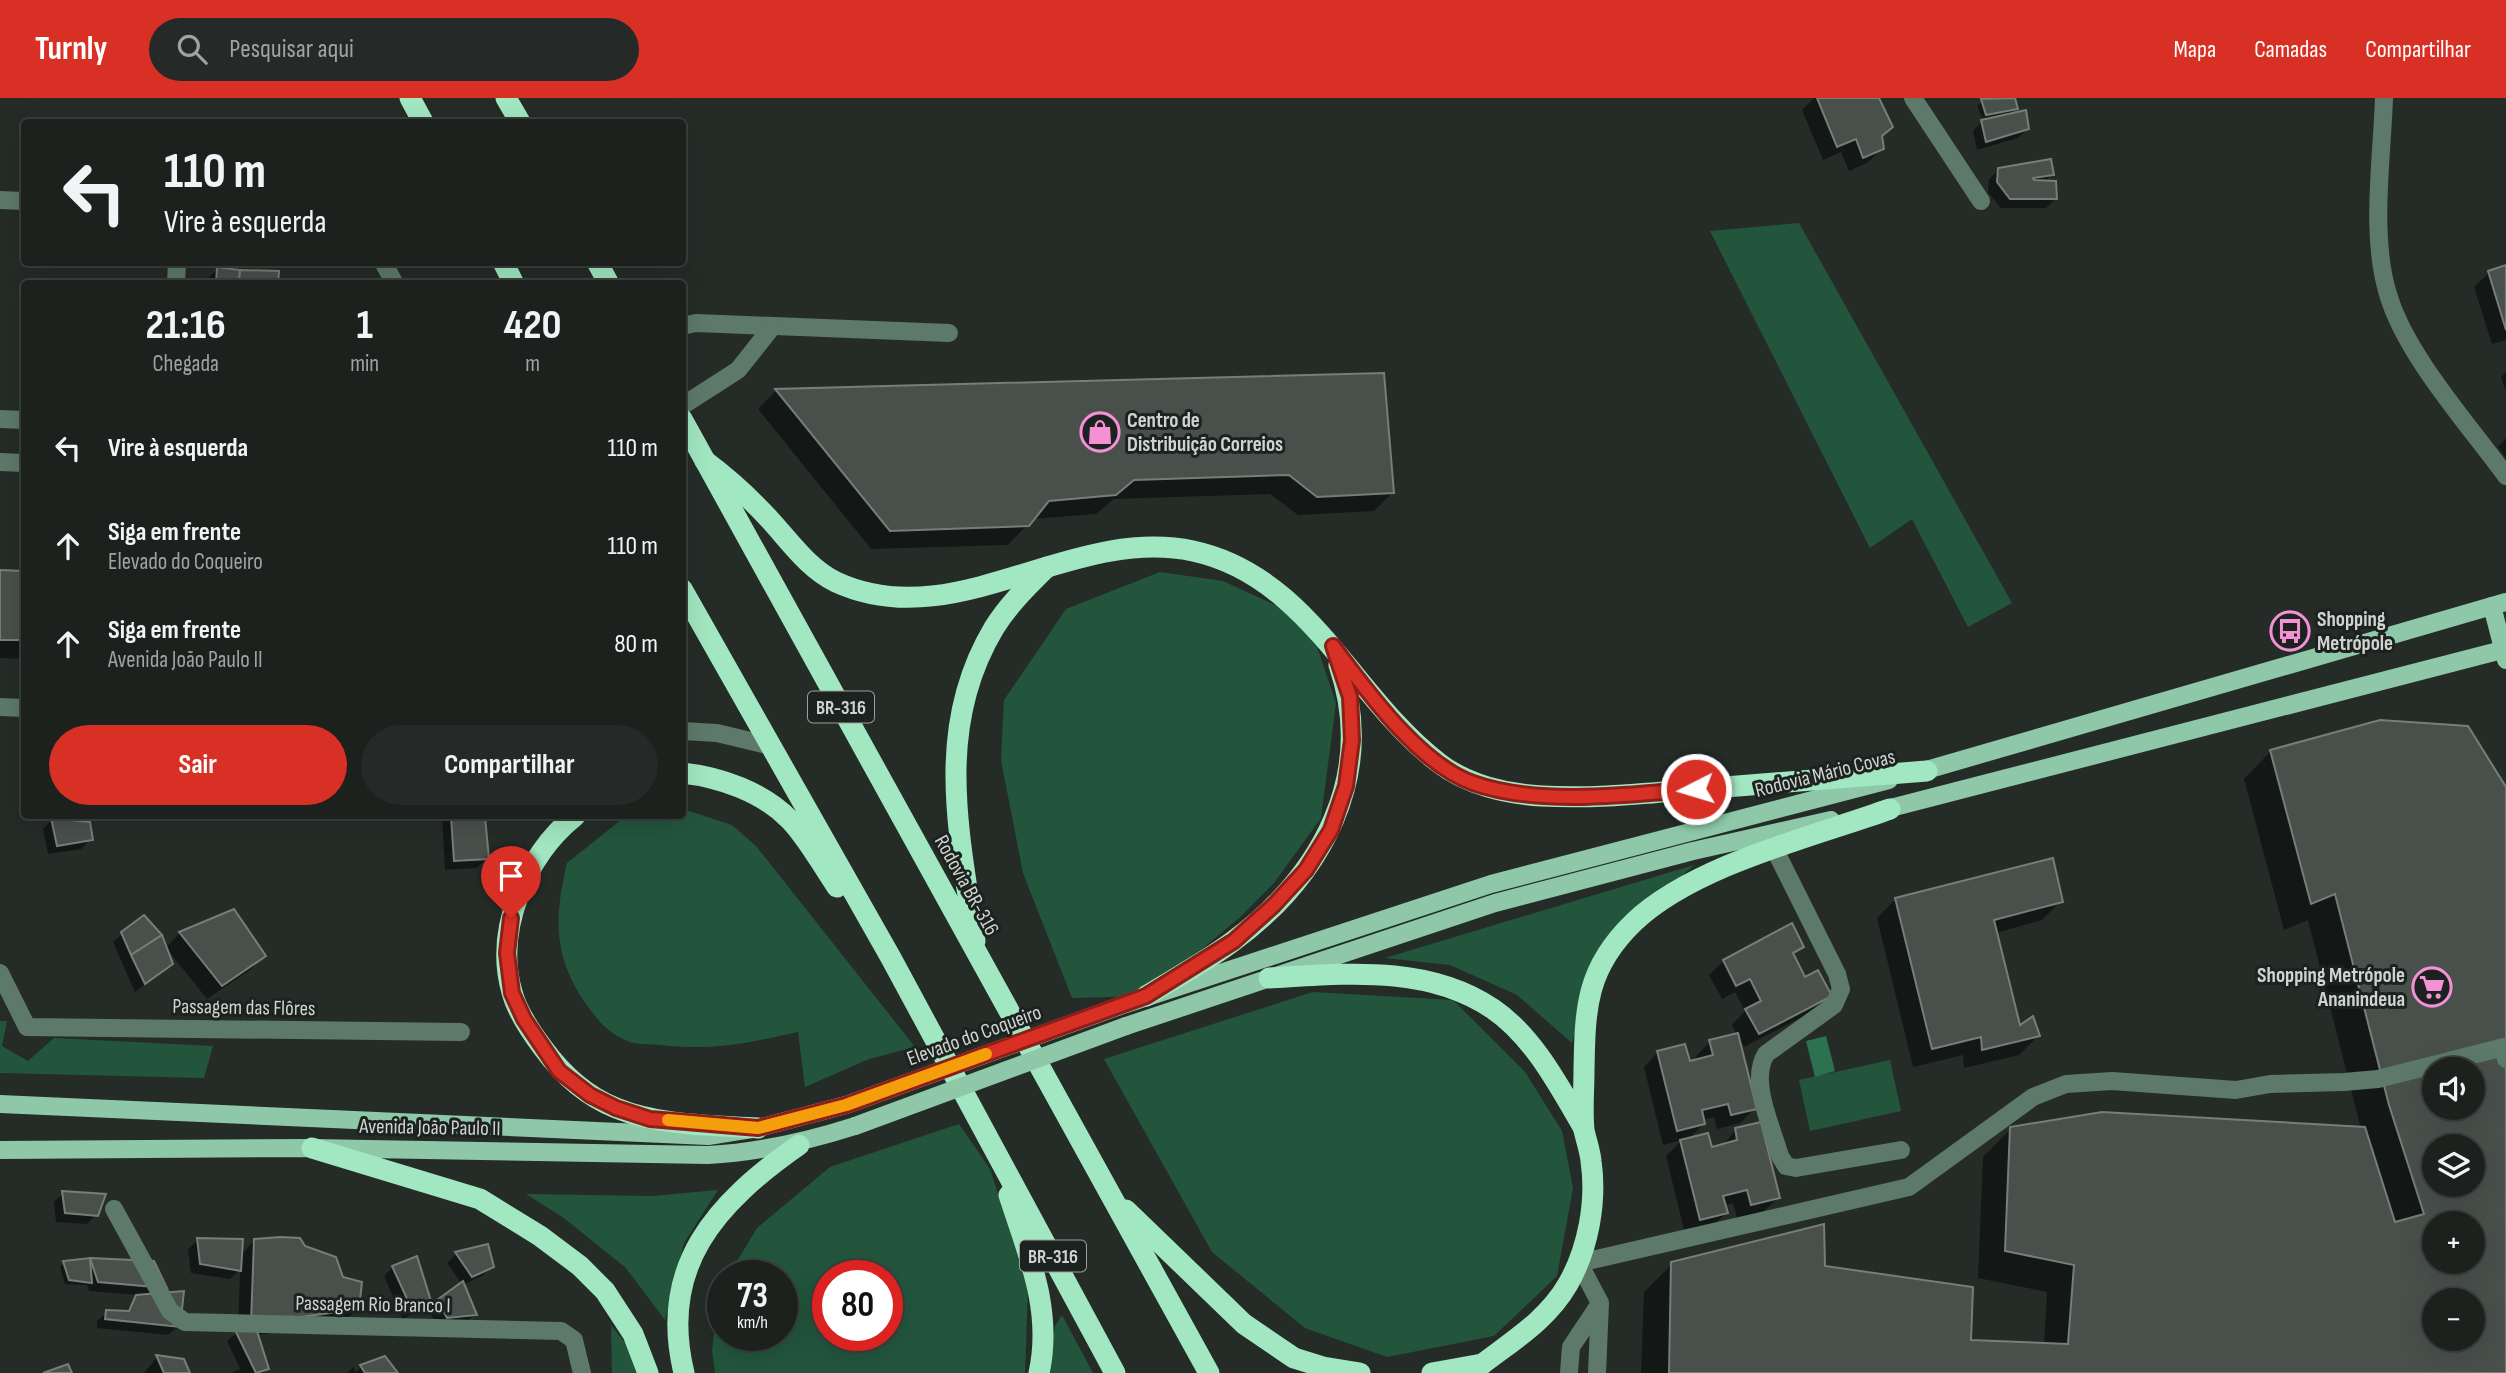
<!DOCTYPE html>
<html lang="pt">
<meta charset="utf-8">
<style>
:root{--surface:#1c211e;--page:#252927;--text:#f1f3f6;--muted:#a0a3a4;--line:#3a3e3c;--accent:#d93025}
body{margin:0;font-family:"Sofia Sans Condensed",sans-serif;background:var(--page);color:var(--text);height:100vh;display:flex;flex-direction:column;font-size:26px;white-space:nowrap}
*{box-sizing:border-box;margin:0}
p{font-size:23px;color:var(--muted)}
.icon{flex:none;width:38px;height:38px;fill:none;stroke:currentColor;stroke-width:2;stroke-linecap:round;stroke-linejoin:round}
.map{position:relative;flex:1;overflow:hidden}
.panel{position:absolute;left:21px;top:182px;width:665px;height:539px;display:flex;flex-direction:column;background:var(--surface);border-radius:7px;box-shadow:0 7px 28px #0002,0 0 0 2px var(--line)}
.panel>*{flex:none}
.guide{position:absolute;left:21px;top:21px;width:665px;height:147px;border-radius:7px;box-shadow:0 7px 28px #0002,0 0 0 2px var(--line);background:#1c211e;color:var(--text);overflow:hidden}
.tools{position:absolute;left:2422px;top:959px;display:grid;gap:14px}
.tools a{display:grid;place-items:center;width:63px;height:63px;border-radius:50%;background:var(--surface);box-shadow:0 7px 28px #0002,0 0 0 2px var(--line);font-size:35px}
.speed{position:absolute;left:707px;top:1162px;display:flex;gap:14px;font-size:35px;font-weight:700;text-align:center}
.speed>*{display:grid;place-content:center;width:91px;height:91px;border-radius:50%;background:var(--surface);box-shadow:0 7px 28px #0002,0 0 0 2px var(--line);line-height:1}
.speed small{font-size:18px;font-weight:400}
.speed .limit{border:10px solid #d22;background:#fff;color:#111}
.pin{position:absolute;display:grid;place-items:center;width:60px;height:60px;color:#fff;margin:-72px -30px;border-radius:50% 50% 50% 0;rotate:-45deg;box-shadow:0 0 7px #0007}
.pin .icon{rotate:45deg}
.me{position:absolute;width:77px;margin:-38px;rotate:265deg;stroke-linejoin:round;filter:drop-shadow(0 0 5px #0008)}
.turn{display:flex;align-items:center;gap:24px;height:147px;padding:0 28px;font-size:32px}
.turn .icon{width:91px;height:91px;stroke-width:2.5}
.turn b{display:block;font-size:49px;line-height:60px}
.eta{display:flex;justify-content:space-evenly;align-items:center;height:119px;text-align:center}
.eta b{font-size:42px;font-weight:700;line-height:49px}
.button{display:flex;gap:14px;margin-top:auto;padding:14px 28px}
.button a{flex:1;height:80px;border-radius:42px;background:var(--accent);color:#fff;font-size:28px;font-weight:700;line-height:80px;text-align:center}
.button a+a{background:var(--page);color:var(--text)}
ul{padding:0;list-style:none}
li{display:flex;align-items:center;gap:21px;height:98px;padding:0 28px}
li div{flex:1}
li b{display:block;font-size:26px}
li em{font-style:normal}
header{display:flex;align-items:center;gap:42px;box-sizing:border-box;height:98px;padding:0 35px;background:var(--accent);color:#fff}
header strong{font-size:33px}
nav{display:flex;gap:38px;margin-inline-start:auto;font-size:24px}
.search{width:490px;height:63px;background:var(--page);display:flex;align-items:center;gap:18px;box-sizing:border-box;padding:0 24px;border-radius:38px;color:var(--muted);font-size:26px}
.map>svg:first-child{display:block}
.green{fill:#23553d;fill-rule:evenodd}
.water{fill:#2c7251}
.shadow{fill:#0007;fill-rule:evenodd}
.building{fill:#49504c;stroke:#767e79;stroke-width:2;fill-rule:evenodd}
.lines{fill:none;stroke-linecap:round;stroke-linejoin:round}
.minor{stroke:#5d7969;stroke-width:18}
.major{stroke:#8ec8a8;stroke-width:18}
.highway{stroke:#a1e7c1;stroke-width:21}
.major-bridge{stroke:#8ec8a8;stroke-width:18}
.route-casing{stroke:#8d1f18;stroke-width:18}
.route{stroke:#d93025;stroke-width:12}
.slow{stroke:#f59e0b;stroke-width:12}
.labels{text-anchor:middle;stroke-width:6;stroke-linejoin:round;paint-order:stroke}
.shield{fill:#1c221f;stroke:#9a9f9c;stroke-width:2}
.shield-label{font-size:19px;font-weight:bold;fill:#d0d4d1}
.poi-label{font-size:21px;font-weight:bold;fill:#d0d4d1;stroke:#1c221f;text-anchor:start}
.street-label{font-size:21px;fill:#d0d4d1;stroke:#1c221f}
</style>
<header>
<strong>Turnly</strong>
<div class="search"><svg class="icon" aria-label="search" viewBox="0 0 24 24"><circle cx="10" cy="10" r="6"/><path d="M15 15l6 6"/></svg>Pesquisar aqui</div>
<nav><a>Mapa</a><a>Camadas</a><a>Compartilhar</a></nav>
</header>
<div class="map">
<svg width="2506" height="1275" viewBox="0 0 2506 1275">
<rect width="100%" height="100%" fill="#252c28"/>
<g class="green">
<polygon points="1799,125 2012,505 1968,529 1912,421 1870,450 1710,133"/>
<polygon points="1160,474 1223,483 1308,522 1336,605 1321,720 1274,785 1239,820 1146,898 1072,900 1023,775 1001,662 1004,602 1066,511"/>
<path d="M683 711 732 727 756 748 915 949 869 961 805 989 798 934C747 945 715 953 661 947 652 946 639 947 630 944 610 937 598 923 586 906 553 858 554 820 567 765L626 718H682Z"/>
<polygon points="1694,767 1601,850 1572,945 1517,897 1450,867 1385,860"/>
<polygon points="1313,894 1453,902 1525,974 1562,1033 1573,1090 1557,1178 1494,1238 1387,1259 1305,1230 1212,1154 1104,961"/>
<polygon points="0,923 7,923 2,948 28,963 54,940 213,948 204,980 0,975"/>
<polygon points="1890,962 1901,1013 1810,1033 1799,982"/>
<path d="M959 1026 990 1071 1028 1188 1025 1275H715L712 1253 719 1193 723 1186V1237H782V1178H728L757 1130 830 1069ZM828 1178H887V1237H828Z"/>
<polygon points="718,1092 684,1145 665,1222 626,1170 564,1120 526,1096 652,1098"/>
<polygon points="1062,1217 1093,1275 1047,1275 1055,1228"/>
<polygon points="611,1227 645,1270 646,1275 612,1275"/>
</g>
<polygon class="water" points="1826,938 1835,973 1815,979 1806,943"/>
<g class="shadow">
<polygon points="1814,0 1877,0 1891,29 1881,40 1882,51 1867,65 1849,73 1841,54 1823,62 1802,12"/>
<polygon points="1990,0 2013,0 2016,10 2009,17 2028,31 2018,40 1977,52 1973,33 1986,19 1982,20 1977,7"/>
<polygon points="1999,72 2052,76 2045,84 2055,101 2046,110 2001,110 1988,94 1989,81"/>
<polygon points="2506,169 2506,242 2492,246 2474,189 2489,175"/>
<polygon points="218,171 276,186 208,186 208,180"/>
<polygon points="2506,274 2506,294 2501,279"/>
<polygon points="1382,277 1393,394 1374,413 1298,417 1270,396 1114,401 1096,416 1033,421 1008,447 871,451 758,311 776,293"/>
<polygon points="2506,340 2506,360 2498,349"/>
<polygon points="0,474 24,475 24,561 0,560"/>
<path d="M2271 653 2506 693V1275H1641L1644 1194 1672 1166 1823 1169 1970 1244 2044 1247 2047 1194 1978 1180 1983 1059 2011 1031H2361L2308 822 2284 832 2244 681ZM2434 971H2473V1010H2434ZM2434 1048H2473V1087H2434ZM2434 1125H2473V1164H2434ZM2434 1202H2473V1241H2434Z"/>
<polygon points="442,718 483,718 487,760 477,770 445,772"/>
<polygon points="52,722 91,741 81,751 48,756 43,731"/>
<polygon points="1896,801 2061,803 2042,822 1996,835 2019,930 2038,938 2019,957 1964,970 1963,957 1913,969 1877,820"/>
<polygon points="234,813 264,858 250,872 207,901 167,851 171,866 135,894 113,844 123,835 165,850 179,836"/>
<polygon points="1802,849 1792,858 1804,881 1830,898 1815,912 1744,949 1739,939 1755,1010 1740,1025 1717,1031 1714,1019 1703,1022 1704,1026 1688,1041 1711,1051 1722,1048 1736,1032 1778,1100 1763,1114 1737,1120 1733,1105 1724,1107 1726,1115 1712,1129 1685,1136 1666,1058 1682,1042 1663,1047 1644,969 1658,954 1688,965 1697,963 1696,958 1710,944 1737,937 1732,927 1745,913 1735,894 1722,901 1709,877 1724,863"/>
<polygon points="63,1095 96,1117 87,1126 56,1124 54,1104"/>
<polygon points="198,1142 240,1158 254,1143 304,1150 341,1181 358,1210 343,1225 257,1237 267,1271 263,1275 231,1275 240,1271 227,1243 238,1234 240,1172 230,1181 191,1175 188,1151"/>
<polygon points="487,1148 492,1168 482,1178 463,1187 475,1216 465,1225 438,1229 429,1213 462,1186 447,1165 456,1156"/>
<polygon points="90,1162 153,1165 178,1228 168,1237 97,1230 97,1223 107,1214 125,1214 139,1197 89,1193 87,1187 65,1186 60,1169 64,1165"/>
<polygon points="393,1169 429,1202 403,1222 384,1178"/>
<polygon points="157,1259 189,1275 144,1275"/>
<polygon points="353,1269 356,1274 361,1269 396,1275 347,1275"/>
</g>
<g class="building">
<polygon points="1817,0 1879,0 1893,29 1882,38 1884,51 1863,60 1856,41 1837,49"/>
<polygon points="2015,0 2018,11 1986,17 1981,1"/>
<polygon points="2026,12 2029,31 1986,44 1981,22"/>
<polygon points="2051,61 2054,77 2033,80 2034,82 2056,83 2057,101 2010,101 1997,84 1998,70"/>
<polygon points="2506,167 2506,232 2488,173"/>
<polygon points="217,169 240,172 239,186 216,186"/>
<polygon points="240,172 279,173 278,186 239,186"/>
<polygon points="1384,275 1394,395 1317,399 1289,377 1134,382 1116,397 1049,403 1029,428 890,433 775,291"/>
<polygon points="0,472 24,473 24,542 0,542"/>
<path d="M2380 622 2468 628 2506 689V1275H1669L1671 1164 1824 1126 1825 1168 1973 1189 1971 1242 2068 1246 2074 1167 2005 1153 2010 1029 2102 1014 2365 1029 2395 1124 2424 1116 2389 1007 2335 796 2311 806 2270 652ZM2434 971H2473V1010H2434ZM2434 1048H2473V1087H2434ZM2434 1125H2473V1164H2434ZM2434 1202H2473V1241H2434Z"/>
<polygon points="451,718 485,718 489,761 454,763"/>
<polygon points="51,720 90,724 93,742 57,748"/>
<polygon points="2053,760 2063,804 1994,822 2020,927 2033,918 2040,938 1982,952 1981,939 1932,951 1895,800"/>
<polygon points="234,811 266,858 222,888 179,834"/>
<polygon points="144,817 162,837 131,857 121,834"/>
<polygon points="1792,825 1804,849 1793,855 1805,879 1818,872 1832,898 1759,936 1745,911 1761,903 1750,881 1736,888 1723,862"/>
<polygon points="162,837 173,866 145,886 131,857"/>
<polygon points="1738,935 1757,1011 1731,1017 1728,1006 1702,1012 1705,1026 1677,1033 1657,953 1685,946 1690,963 1713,957 1709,942"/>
<polygon points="1761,1024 1780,1100 1751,1107 1747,1092 1723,1098 1728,1115 1700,1122 1680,1042 1708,1035 1712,1049 1737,1042 1735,1030"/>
<polygon points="62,1093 106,1096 98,1118 65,1115"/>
<polygon points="281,1139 300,1140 305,1148 336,1159 343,1179 362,1184 359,1211 251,1226 254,1141"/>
<polygon points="197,1140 243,1141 241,1173 200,1166"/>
<polygon points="488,1146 494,1169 472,1179 455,1154"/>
<polygon points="417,1158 431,1203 413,1214 392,1168"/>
<polygon points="90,1160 92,1185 69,1182 63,1163"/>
<polygon points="90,1160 154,1163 167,1190 98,1184"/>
<polygon points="463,1183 477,1217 447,1220 437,1202"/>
<polygon points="184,1193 180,1229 105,1221 106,1212 129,1213 136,1197"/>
<polygon points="235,1232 257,1233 269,1271 256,1275"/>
<polygon points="156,1257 184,1261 190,1275 164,1275"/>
<polygon points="385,1258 398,1275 365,1275 360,1267"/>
<polygon points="68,1266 72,1275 43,1275"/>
</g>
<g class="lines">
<g class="minor">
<polyline points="1913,0 1981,103"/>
<path d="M2384 0C2382 61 2370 138 2388 196 2405 256 2469 327 2506 378"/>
<polyline points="0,102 24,103"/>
<polyline points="383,164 395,186"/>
<polyline points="176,186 177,164"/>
<polyline points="682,228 696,225 949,235"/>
<polyline points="682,308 738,272 773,228"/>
<polyline points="0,321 24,322"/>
<polyline points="0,364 24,365"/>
<polyline points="0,609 24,610"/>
<polyline points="682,633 717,635 771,648"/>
<path d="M1775 752 1837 876 1841 891 1834 907 1766 956C1749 983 1772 1029 1780 1058L1786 1068 1796 1070 1901 1052"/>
<polyline points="0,875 27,929 461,934"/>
<polyline points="114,1111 170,1213 185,1224 561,1233 574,1242 582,1275"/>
<polyline points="1569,1275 1571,1249 1599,1207"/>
<polyline points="1597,1275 1600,1205 1579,1165 1909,1089 2033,999 2066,986 2112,983 2236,992 2270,986 2344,984 2378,981 2504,949 2506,961"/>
</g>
<g class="major">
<polyline points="2492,508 2506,562"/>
<polyline points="1916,675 2506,504"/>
<polyline points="1879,713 2506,551"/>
<polyline points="1117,909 1491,786 1889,682"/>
<polyline points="1126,928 1495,805 1693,753 1831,722"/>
<polyline points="0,1006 708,1038 758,1030 846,1007"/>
<path d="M0 1052 312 1050 708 1057C760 1054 805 1044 855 1028"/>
</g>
<g class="highway">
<polyline points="410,0 423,24"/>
<polyline points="506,0 520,24"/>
<polyline points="503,164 514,186"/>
<polyline points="597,164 609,186"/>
<polyline points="682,321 1209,1275"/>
<path d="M705 363C729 381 751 401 771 423 791 445 809 471 836 484 955 539 1070 427 1193 453 1309 478 1352 599 1439 665 1467 687 1507 696 1542 698 1595 701 1648 695 1700 691 1776 685 1852 679 1927 673"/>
<polyline points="682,491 891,860 1115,1275"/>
<path d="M682 675C720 679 763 694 790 722 808 741 822 767 837 789"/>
<path d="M575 718C526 757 494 832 512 894 517 914 531 934 543 950 562 976 586 998 616 1010 660 1028 712 1027 758 1030"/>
<path d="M975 843C959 734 934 630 994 530 1008 507 1028 488 1047 469"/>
<path d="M1269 880C1343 876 1427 866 1493 911 1533 938 1559 988 1583 1029"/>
<path d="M1146 898C1175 880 1205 864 1232 844 1322 778 1377 677 1339 567"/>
<polyline points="312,1050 480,1101 540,1138 580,1168 605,1193 633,1236 648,1275"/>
<path d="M1009 1097C1028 1156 1053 1212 1039 1275"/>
<polyline points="1126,1112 1244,1226 1294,1260 1323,1269 1360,1275"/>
<path d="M684 1275C658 1168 716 1105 799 1047"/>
<polyline points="1432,1275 1482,1266"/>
<path d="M1471 1275C1505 1247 1545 1226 1568 1186 1588 1151 1597 1104 1591 1063 1590 1052 1586 1042 1584 1032 1582 1013 1584 992 1584 973 1585 910 1586 870 1634 824 1694 767 1812 739 1890 711"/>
</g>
<g class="major-bridge">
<polyline points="846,1007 1117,909"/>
<polyline points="855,1028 1126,928"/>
</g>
</g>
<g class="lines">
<g class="route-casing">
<path id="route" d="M511 820 507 855 512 895 524 921 559 973 590 997 616 1010 650 1021 758 1030 846 1007 1146 898 1234 843 1274 807 1306 772 1331 732 1346 688 1352 642 1350 599 1333 548C1367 593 1419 666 1473 685 1537 708 1629 697 1696 691"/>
</g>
<use href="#route" class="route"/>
<polyline class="slow" points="668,1022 758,1030 846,1007 986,956"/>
</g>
<defs>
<g id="shop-ring" transform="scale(2.0125)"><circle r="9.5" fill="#1c221f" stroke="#f491d4" stroke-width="1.5"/><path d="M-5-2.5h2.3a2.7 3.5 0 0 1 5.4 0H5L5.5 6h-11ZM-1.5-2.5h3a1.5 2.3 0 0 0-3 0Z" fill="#f491d4"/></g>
<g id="bus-ring" transform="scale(2.0125)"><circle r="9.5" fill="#1c221f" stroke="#f491d4" stroke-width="1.5"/><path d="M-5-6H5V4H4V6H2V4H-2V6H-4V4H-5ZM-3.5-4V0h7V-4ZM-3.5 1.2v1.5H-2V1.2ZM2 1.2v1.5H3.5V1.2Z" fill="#f491d4"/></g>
<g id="supermarket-ring" transform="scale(2.0125)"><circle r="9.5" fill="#1c221f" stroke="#f491d4" stroke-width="1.5"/><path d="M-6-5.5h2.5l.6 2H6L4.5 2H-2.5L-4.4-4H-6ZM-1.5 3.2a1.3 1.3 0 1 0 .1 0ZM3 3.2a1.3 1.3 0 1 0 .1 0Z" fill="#f491d4"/></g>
</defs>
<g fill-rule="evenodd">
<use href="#shop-ring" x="1100" y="334"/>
<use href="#bus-ring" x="2290" y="533"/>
<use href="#supermarket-ring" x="2432" y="889"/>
</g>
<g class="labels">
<g class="shield">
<rect x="808" y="593.5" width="66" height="31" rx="5"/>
<rect x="1020" y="1142.5" width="66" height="31" rx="5"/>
</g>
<g class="shield-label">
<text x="841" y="616">BR-316</text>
<text x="1053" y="1165">BR-316</text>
</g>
<g class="poi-label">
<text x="1127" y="329">Centro de<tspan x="1127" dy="24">Distribuição Correios</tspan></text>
<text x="2317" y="528">Shopping<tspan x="2317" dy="24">Metrópole</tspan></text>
<text x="2405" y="884" text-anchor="end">Shopping Metrópole<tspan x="2405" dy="24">Ananindeua</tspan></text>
</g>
<g class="street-label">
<text transform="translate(1825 675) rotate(-14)" y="7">Rodovia Mário Covas</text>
<text transform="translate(967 787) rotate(61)" y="7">Rodovia BR-316</text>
<text transform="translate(244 909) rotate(1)" y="7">Passagem das Flôres</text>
<text transform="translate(974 937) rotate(-20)" y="7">Elevado do Coqueiro</text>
<text transform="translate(430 1029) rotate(1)" y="7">Avenida João Paulo II</text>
<text transform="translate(373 1206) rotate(1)" y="7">Passagem Rio Branco I</text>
</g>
</g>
</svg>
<div class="tools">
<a><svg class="icon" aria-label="sound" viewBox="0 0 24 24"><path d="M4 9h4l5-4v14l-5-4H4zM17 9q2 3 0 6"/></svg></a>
<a><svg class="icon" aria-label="layers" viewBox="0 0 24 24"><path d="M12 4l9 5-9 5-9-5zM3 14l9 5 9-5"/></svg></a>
<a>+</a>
<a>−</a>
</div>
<div class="speed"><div>73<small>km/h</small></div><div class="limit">80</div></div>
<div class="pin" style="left:511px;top:820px;background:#d93025"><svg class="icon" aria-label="arrive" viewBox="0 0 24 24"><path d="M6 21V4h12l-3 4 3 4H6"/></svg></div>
<svg class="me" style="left:1696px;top:691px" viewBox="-20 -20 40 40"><circle r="17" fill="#d93025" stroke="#fff" stroke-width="3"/><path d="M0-11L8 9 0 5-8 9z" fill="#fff"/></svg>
<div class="guide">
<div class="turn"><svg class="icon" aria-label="left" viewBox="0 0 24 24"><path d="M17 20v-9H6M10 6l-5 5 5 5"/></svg><div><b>110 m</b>Vire à esquerda</div></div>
</div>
<section class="panel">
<div class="eta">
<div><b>21:16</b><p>Chegada</p></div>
<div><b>1</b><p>min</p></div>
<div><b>420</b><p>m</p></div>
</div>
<ul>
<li><svg class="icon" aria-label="left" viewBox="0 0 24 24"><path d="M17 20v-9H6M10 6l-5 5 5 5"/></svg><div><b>Vire à esquerda</b></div><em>110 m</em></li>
<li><svg class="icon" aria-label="ahead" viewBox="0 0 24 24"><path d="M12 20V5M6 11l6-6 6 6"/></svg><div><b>Siga em frente</b><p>Elevado do Coqueiro</p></div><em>110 m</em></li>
<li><svg class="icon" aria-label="ahead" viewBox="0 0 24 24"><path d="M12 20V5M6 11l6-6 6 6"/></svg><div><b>Siga em frente</b><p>Avenida João Paulo II</p></div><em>80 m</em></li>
</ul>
<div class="button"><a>Sair</a><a>Compartilhar</a></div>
</section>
</div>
